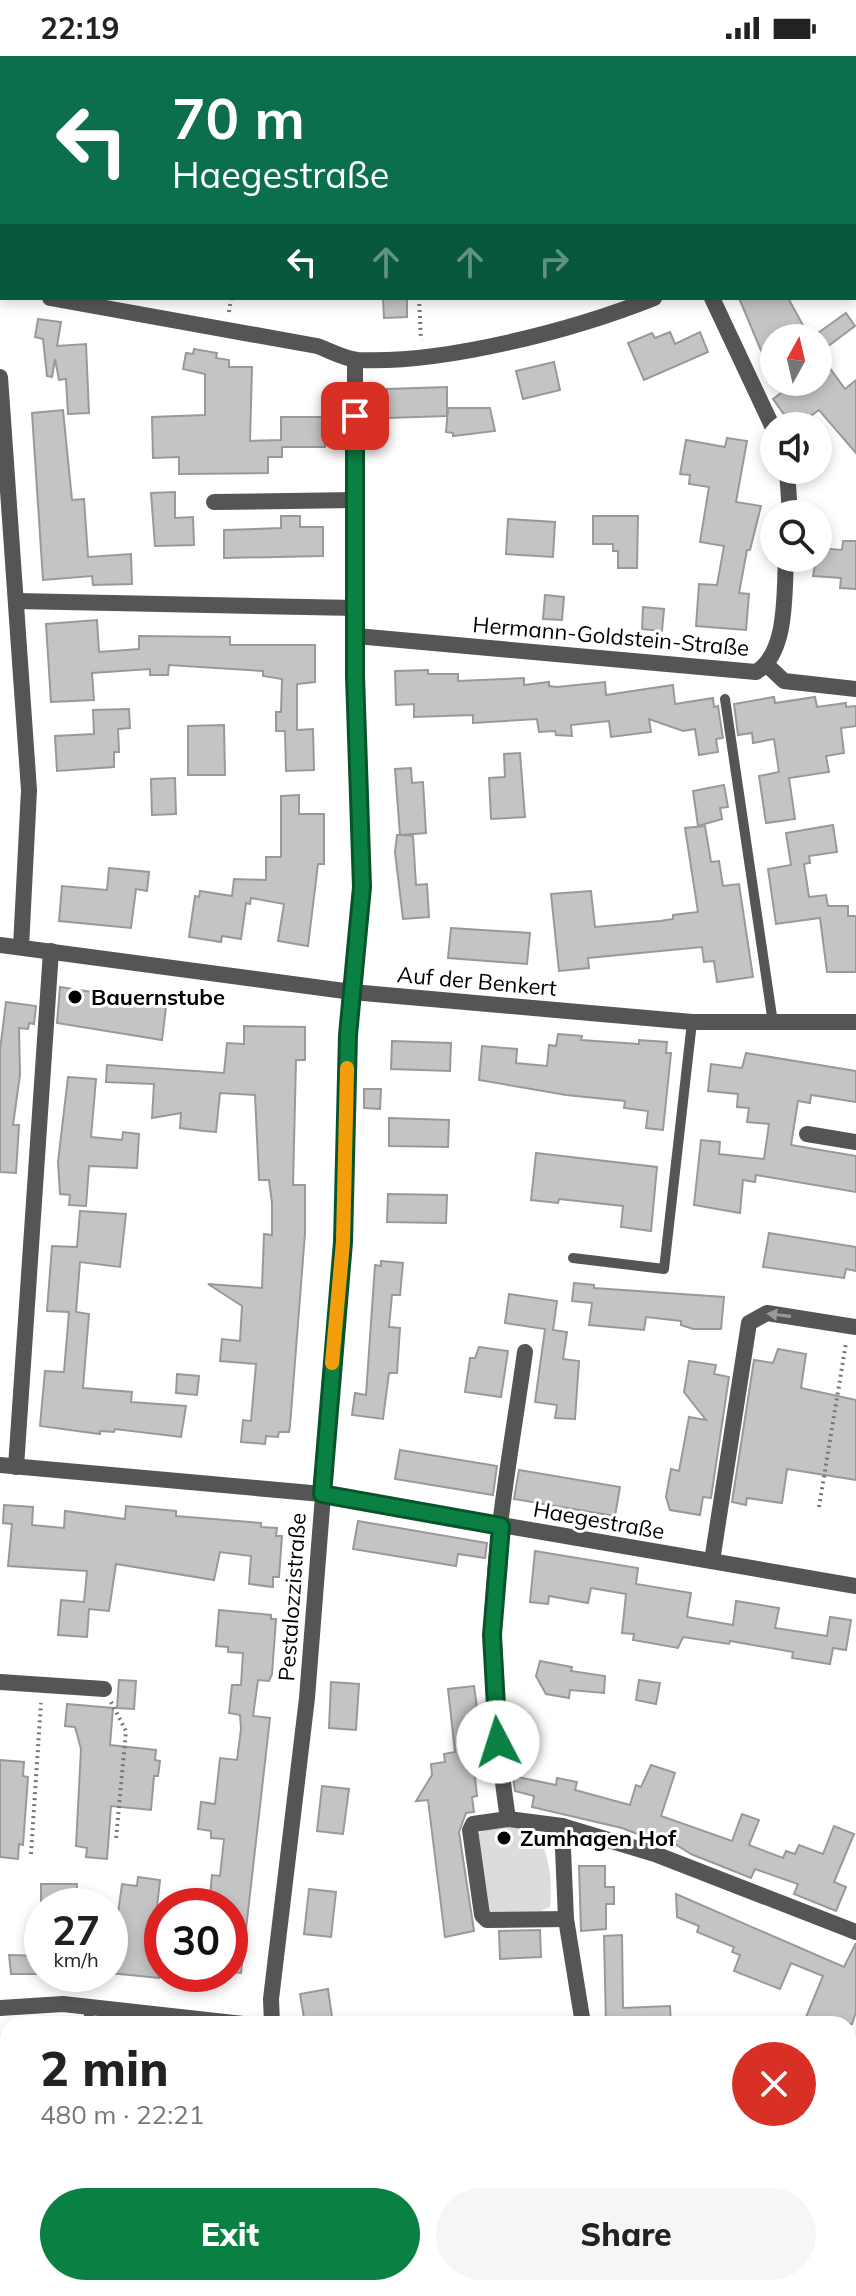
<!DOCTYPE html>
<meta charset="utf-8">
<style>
:root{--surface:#fff;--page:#f6f6f6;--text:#222;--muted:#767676;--accent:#0b8043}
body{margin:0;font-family:Mulish,sans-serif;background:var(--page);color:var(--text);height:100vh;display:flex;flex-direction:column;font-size:30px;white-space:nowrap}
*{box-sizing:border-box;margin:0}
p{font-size:26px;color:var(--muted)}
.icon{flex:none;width:44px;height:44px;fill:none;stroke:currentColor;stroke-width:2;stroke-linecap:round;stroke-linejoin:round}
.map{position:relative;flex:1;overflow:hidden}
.drawer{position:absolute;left:0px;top:1960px;width:856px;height:280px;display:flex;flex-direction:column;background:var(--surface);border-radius:24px 24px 0 0;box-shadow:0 4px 12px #0003}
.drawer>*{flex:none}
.guide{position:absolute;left:0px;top:0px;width:856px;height:244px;box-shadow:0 4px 12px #0003;background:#0b6e4f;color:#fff;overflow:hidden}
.needle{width:52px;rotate:8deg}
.fabs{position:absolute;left:760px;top:268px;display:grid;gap:16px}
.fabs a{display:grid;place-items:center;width:72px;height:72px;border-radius:50%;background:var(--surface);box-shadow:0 4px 12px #0003;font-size:40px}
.speed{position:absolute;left:24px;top:1832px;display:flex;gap:16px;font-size:40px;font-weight:700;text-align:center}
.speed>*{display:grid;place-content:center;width:104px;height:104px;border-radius:50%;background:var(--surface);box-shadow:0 4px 12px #0003;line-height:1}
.speed small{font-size:20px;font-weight:400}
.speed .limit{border:12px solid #d22;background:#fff;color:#111}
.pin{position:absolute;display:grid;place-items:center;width:68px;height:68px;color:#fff;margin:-34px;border-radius:16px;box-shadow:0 4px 12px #0006}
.me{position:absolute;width:88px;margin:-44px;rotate:355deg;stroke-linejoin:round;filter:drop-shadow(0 0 6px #0008)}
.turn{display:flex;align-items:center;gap:28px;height:168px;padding:0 40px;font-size:36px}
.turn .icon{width:104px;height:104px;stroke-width:2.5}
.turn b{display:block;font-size:56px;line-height:68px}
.lanes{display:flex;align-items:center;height:76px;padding:0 40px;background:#0003;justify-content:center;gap:40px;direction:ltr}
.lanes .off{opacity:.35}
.round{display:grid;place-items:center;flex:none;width:84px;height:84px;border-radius:42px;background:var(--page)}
.overview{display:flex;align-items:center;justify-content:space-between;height:136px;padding:0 40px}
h1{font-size:48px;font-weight:800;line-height:60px}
.cta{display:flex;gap:16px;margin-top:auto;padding:16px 40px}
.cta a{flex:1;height:92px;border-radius:48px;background:var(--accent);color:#fff;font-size:32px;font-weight:800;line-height:92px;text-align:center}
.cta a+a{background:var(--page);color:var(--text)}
.status{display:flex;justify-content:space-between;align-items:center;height:56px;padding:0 40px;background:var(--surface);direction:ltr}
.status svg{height:22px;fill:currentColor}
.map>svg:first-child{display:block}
.green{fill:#dcdcdc}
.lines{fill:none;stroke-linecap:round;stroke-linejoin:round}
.stream{stroke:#a3a3a3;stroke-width:6}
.building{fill:#c4c4c4;stroke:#999;stroke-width:2}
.path{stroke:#777;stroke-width:4;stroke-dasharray:2 4;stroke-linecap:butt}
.lane{stroke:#555;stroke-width:10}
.street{stroke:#555;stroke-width:16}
.secondary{stroke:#222;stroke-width:16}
.oneway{fill:#999}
.route-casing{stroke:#07532c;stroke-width:20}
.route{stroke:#0b8043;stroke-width:14}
.slow{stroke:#f59e0b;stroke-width:14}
.poi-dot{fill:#000;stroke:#fff;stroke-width:3}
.labels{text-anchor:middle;stroke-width:6;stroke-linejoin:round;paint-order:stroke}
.street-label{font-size:22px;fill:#000;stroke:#fff}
.poi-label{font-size:22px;font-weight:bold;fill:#000;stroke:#fff;text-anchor:start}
</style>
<div class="status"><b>22:19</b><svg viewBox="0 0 49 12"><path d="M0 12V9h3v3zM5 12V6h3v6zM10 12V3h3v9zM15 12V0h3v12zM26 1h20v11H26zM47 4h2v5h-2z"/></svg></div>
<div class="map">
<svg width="856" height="2240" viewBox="0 0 856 2240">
<rect width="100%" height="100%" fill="#fff"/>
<g class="green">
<polygon points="0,0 138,0 157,2 2,2 2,8"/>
<polygon points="738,0 856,0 856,118 854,2"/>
<path d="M522 1770C549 1775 553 1827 550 1851L541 1855 487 1857 478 1778 483 1774Z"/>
</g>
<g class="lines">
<polyline class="stream" points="19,0 39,2"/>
</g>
<g class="building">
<polygon points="383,242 407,242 407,261 384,262"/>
<polygon points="739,242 788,242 810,282 774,282 774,292 762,297"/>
<polygon points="846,257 855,270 819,297 845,333 856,324 856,397 819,354 798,369 790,358 786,361 773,343 796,326 818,326 818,277"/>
<polygon points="38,263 61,266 57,290 86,288 89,357 68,358 66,323 59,324 55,303 52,321 47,320 43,283 35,281"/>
<polygon points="670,276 675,288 700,276 708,296 644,324 628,287 652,277 655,282"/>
<polygon points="194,293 217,297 216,302 229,304 229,311 252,311 250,385 281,384 281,361 324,361 325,391 282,391 282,401 268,401 268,417 179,418 179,401 153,402 152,361 205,359 205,318 183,313 186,297 193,298"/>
<polygon points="554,306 560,334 523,343 516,315"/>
<polygon points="447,331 447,360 387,362 387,333"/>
<polygon points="448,352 490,352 495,375 453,380 453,377 446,376"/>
<polygon points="63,354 72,444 84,443 88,501 131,498 132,528 93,529 92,520 43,524 32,357"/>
<polygon points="727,382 747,385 736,446 761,450 750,494 747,494 739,537 749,538 746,574 696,570 699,528 717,529 724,490 700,486 709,431 689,428 690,419 680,418 686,384 725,391"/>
<polygon points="175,436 175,462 193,461 194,489 155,490 151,437"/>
<polygon points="281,460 300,460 300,471 323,471 323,500 224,502 224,474 281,472"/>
<polygon points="593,460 638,460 637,512 618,512 618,495 613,495 613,488 593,488"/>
<polygon points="508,463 555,466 553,501 506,498"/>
<polygon points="843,485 856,485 856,533 840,532 841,522 813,520 818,492 842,494"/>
<polygon points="545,539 564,541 562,564 543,563"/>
<polygon points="643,551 664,553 662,575 642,573"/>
<polygon points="97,564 99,596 139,593 139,580 230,581 230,589 315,589 315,626 297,628 297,674 313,673 314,714 286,715 285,675 276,675 276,656 281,656 282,623 263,620 263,615 169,609 168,619 150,619 150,613 92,617 94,644 51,646 46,568"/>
<polygon points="428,614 428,618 458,618 458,625 524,622 524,629 549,626 549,630 557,631 605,626 606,639 673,629 675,648 713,642 714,651 718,650 723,682 716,683 718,696 699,699 695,673 683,675 649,663 651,676 611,681 609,665 571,669 572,680 556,679 555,675 539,676 537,663 473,667 473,659 414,661 414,648 396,649 395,615"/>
<polygon points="774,641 775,647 815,641 817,651 846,647 846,651 856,650 856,670 841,672 844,697 826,700 829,716 789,722 795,763 766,767 759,720 779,716 774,683 753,687 752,677 738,679 734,648"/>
<polygon points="129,653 130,672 118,673 119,696 114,696 114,711 57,715 55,680 94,678 93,654"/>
<polygon points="224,669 225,719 188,719 188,670"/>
<polygon points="520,697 525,761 491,763 489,722 505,721 504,698"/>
<polygon points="411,712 412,727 423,726 426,777 401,779 413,780 416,829 427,828 429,861 403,863 395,796 397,779 400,779 395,713"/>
<polygon points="175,722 176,758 152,759 151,723"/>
<polygon points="724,729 728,751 720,752 722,763 698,770 693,735"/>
<polygon points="299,739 299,758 324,758 324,808 318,808 308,890 278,885 284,848 251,842 250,848 246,847 241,883 222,880 221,886 189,881 195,840 199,841 200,835 232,840 234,823 266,824 266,801 281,801 281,740"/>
<polygon points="833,769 837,796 809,800 810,807 804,808 809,841 826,839 828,850 848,850 848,860 856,860 856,916 827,916 820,862 776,868 768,813 791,809 786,777"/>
<polygon points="705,770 711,806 719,805 723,830 739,828 753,921 717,926 714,905 704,906 702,891 588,902 589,912 559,915 551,838 591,835 595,871 660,865 673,863 673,859 698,856 685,772"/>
<polygon points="109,812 149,816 147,835 136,833 131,872 59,865 62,830 107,834"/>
<polygon points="451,872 530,877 527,908 448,902"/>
<polygon points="60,931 93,936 92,942 166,951 162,984 57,967"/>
<polygon points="6,946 36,950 34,968 29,967 28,973 19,972 20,1019 13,1069 19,1069 16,1117 0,1116 0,994"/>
<polygon points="244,970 305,971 305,1004 296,1004 293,1129 305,1129 305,1177 290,1370 289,1376 279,1376 278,1381 266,1380 265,1388 241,1386 243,1364 251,1365 256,1308 220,1305 222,1283 240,1285 242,1250 208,1228 262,1232 264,1178 272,1179 272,1147 269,1124 259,1124 255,1039 220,1037 216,1076 204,1075 180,1072 181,1057 152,1062 154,1028 106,1026 107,1009 224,1017 227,987 244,988"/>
<polygon points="558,978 582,980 581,984 639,988 639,984 667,986 666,997 671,997 663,1074 646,1072 648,1055 624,1052 625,1045 566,1039 479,1024 482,990 517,993 516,1007 547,1010 549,989 556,990"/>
<polygon points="392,985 451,987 450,1015 391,1013"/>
<polygon points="746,997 856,1015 856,1046 811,1039 810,1047 798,1045 791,1089 856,1100 856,1136 756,1119 755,1126 743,1124 740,1157 694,1149 701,1084 720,1086 719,1098 764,1103 769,1068 747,1066 749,1052 737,1051 738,1038 708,1035 711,1008 742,1012"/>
<polygon points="68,1021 96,1023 91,1081 122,1084 123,1076 139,1078 137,1112 89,1110 86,1150 69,1149 70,1139 60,1138 58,1106"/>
<polygon points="364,1033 381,1033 380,1053 364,1052"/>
<polygon points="389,1062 449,1064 448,1091 389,1090"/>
<polygon points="536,1097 657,1111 651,1175 621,1171 623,1150 559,1143 558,1147 531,1144"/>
<polygon points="388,1138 447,1139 446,1167 387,1166"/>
<polygon points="80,1155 126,1158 120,1211 80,1206 76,1256 89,1258 83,1332 132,1336 131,1346 186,1350 181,1381 115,1373 114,1376 100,1375 100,1378 40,1370 45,1315 64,1316 69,1256 47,1255 52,1190 77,1191"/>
<polygon points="769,1177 856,1191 856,1215 846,1213 844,1222 763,1211"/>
<polygon points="381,1205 403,1207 400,1239 392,1239 389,1271 400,1272 397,1317 389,1317 383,1363 352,1359 355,1337 366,1339 375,1209 381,1210"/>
<polygon points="574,1227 594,1229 594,1232 724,1241 721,1273 693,1273 681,1269 681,1265 646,1261 644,1274 589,1269 592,1247 572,1245"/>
<polygon points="509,1238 557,1245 553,1274 567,1276 563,1303 579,1305 575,1363 555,1362 557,1349 535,1346 545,1273 505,1267"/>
<polygon points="479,1291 508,1295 501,1341 465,1336 470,1302 475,1302"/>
<polygon points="778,1293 806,1298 801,1332 856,1344 856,1424 787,1413 782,1447 747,1442 746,1449 732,1446 754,1304 773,1307"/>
<polygon points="689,1305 716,1309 714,1318 729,1321 711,1442 703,1441 700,1459 670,1454 666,1441 671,1413 679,1415 689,1361 706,1364 684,1336"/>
<polygon points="177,1318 199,1320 197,1339 176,1337"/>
<polygon points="400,1394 497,1410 493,1439 395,1423"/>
<polygon points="519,1414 620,1431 615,1460 514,1443"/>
<polygon points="4,1449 33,1451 32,1469 64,1472 65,1455 125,1463 126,1450 176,1455 176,1460 261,1467 261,1471 277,1472 276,1480 282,1480 279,1521 273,1521 273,1531 249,1528 251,1500 220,1496 214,1524 116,1508 109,1555 89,1553 87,1581 58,1579 61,1544 84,1546 87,1515 8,1510 12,1468 3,1467"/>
<polygon points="358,1465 487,1487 485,1502 458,1498 456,1510 353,1493"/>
<polygon points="535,1495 638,1512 636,1528 691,1537 687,1561 733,1569 736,1545 779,1552 775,1572 808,1577 827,1580 830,1561 851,1564 846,1594 833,1592 830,1608 792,1602 793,1596 730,1585 729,1588 683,1581 678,1592 633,1584 634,1578 622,1577 626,1538 591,1532 588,1547 549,1540 548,1548 530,1546"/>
<polygon points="219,1554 271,1559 271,1563 276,1563 272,1618 269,1625 258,1624 253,1660 270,1662 241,1917 230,1916 230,1850 209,1850 212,1819 220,1820 224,1783 211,1782 211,1775 198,1773 201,1746 215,1748 220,1702 237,1704 241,1673 240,1659 229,1657 232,1629 241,1629 243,1597 228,1596 228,1591 216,1590"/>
<polygon points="540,1605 572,1611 571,1615 605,1620 604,1637 570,1634 569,1642 546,1638 536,1620"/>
<polygon points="119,1624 136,1625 134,1653 117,1652"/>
<polygon points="639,1624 660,1627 656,1648 636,1644"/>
<polygon points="331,1626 359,1628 356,1674 329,1672"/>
<polygon points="474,1630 477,1652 482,1651 485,1671 479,1671 482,1694 472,1695 477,1740 472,1741 474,1756 466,1757 459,1776 474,1875 445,1881 428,1744 416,1745 432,1719 431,1708 445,1706 444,1698 455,1696 448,1633"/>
<polygon points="67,1648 113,1652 110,1689 156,1694 155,1704 160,1705 158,1720 154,1720 151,1754 111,1750 107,1803 86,1801 87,1792 76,1790 81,1693 75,1671 65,1670"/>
<polygon points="0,1704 24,1706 23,1720 28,1721 23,1789 19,1788 18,1803 0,1801"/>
<polygon points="651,1709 675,1717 661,1760 732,1785 742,1758 759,1764 749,1789 783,1802 786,1795 795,1798 799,1789 823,1798 834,1770 854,1778 834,1826 846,1831 836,1855 794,1838 798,1828 755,1813 751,1822 691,1798 667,1783 666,1789 622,1772 532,1751 534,1740 515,1735 513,1720 556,1729 557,1722 577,1726 575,1734 630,1749 636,1729 641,1731"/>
<polygon points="322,1730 349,1733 343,1778 317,1775"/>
<polygon points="579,1810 605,1810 605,1831 614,1831 614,1848 606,1848 606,1873 581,1875"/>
<polygon points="138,1821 160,1824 154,1878 159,1878 162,1893 159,1922 110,1917 122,1828 137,1830"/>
<polygon points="41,1828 77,1828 76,1850 41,1850"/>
<polygon points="309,1833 336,1836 331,1881 304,1878"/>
<polygon points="676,1838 844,1911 856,1887 856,1956 852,1968 824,1968 806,1961 823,1920 791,1907 780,1933 734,1915 740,1899 732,1896 734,1891 697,1876 699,1870 677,1861"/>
<polygon points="540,1874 541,1901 500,1903 499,1875"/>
<polygon points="622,1879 623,1952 670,1950 671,1968 606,1968 604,1880"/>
<polygon points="9,1899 42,1900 42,1918 11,1918"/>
<polygon points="328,1933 333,1968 305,1968 300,1938"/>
</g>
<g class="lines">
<g class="path">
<polyline points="732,0 734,2"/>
<polyline points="854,157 856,159"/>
<polyline points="419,242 421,284"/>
<polyline points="229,256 231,242"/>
<polyline points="819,1451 846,1287"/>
<polyline points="111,1646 126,1675 116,1783"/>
<polyline points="31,1798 41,1647"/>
<polyline points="0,2060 8,2063"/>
<polyline points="0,2098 8,2130"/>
<polyline points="0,2208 8,2204"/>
<polyline points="48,2232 48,2240"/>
</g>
<g class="lane">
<polyline points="725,643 773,967"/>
<polyline points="573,1202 664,1213 692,966"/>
<polyline points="88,1968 90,1951"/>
</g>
<g class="street">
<polyline points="0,234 2,234"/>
<path d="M50 242 317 290C329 294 344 303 358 304 444 308 574 274 654 242"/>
<polyline points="712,242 774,374"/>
<polyline points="0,321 29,734 21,891"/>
<polyline points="787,414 790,458"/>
<polyline points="214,446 357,444"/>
<polyline points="16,545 356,552"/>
<path d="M356 580 756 616C788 597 784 536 786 502"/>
<polyline points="767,609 784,625 856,633"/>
<polyline points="0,889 352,936 692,966 856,966"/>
<polyline points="807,1078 856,1086"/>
<polyline points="0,1409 322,1438 856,1530"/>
<polyline points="16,1411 51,895"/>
<polyline points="712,1505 749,1267 767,1257 856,1271"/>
<polyline points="0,1626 104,1633"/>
<path d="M508 1763C499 1702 492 1642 492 1581 493 1486 512 1390 525 1296"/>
<polyline points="562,1770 566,1863 583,1968"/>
<polyline points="566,1863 487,1864 482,1859 470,1774 473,1768 508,1763 562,1770 655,1798 856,1876"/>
<polyline points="0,1952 63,1948 243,1968"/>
<polyline points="272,1968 271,1943 307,1642 343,1186 348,979 362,831 355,620 355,304"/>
<polyline points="848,2213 856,2221"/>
<polyline points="243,2240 250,2232"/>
<polyline points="667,2240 671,2232"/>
</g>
<g class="secondary">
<polyline points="684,0 685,2"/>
<polyline points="854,185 856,187"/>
</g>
</g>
<defs><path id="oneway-solid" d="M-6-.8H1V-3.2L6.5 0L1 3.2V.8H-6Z" transform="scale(2)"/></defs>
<use class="oneway" href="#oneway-solid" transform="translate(779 1259) rotate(-173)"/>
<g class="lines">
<g class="route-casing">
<polyline id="route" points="355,360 355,620 362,831 348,979 343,1186 322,1438 501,1470 492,1579 498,1686"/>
</g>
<use href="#route" class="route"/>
<polyline class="slow" points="332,1307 343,1186 347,1012"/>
</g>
<g class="poi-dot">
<circle cx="75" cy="941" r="8"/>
<circle cx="504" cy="1782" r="8"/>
</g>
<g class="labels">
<g class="street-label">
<text transform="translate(611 580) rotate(5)" y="8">Hermann-Goldstein-Straße</text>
<text transform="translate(477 925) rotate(5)" y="8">Auf der Benkert</text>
<text transform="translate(599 1464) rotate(10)" y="8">Haegestraße</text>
<text transform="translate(292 1541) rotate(-86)" y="8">Pestalozzistraße</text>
</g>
<g class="poi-label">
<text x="91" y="949">Bauernstube</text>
<text x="520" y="1790">Zumhagen Hof</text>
</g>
</g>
</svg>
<div class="fabs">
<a><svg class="needle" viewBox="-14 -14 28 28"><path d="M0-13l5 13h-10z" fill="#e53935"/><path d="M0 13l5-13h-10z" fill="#767676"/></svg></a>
<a><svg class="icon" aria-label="sound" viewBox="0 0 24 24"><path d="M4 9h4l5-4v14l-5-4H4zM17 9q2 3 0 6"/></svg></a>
<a><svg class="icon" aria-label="search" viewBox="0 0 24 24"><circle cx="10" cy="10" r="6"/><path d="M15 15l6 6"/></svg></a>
</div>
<div class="speed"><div>27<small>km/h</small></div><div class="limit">30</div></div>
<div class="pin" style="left:355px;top:360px;background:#d93025"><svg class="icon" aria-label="arrive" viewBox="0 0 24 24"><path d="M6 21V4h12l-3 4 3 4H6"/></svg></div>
<svg class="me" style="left:498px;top:1686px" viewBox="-20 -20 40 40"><circle r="19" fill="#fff"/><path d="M0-13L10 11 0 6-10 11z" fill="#0b8043"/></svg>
<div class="guide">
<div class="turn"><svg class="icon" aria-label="left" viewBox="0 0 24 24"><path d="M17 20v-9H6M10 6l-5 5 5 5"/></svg><div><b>70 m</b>Haegestraße</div></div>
<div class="lanes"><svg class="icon" aria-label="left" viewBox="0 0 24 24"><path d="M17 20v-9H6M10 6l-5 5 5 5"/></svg><svg class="icon off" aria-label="ahead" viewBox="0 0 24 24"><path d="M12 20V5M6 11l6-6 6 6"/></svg><svg class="icon off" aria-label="ahead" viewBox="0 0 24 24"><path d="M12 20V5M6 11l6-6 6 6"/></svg><svg class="icon off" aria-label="right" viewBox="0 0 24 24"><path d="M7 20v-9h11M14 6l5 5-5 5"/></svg></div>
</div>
<section class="drawer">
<div class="overview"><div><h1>2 min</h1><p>480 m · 22:21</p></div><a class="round" style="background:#d93025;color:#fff"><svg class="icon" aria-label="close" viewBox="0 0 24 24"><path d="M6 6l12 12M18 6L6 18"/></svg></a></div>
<div class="cta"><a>Exit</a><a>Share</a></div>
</section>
</div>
